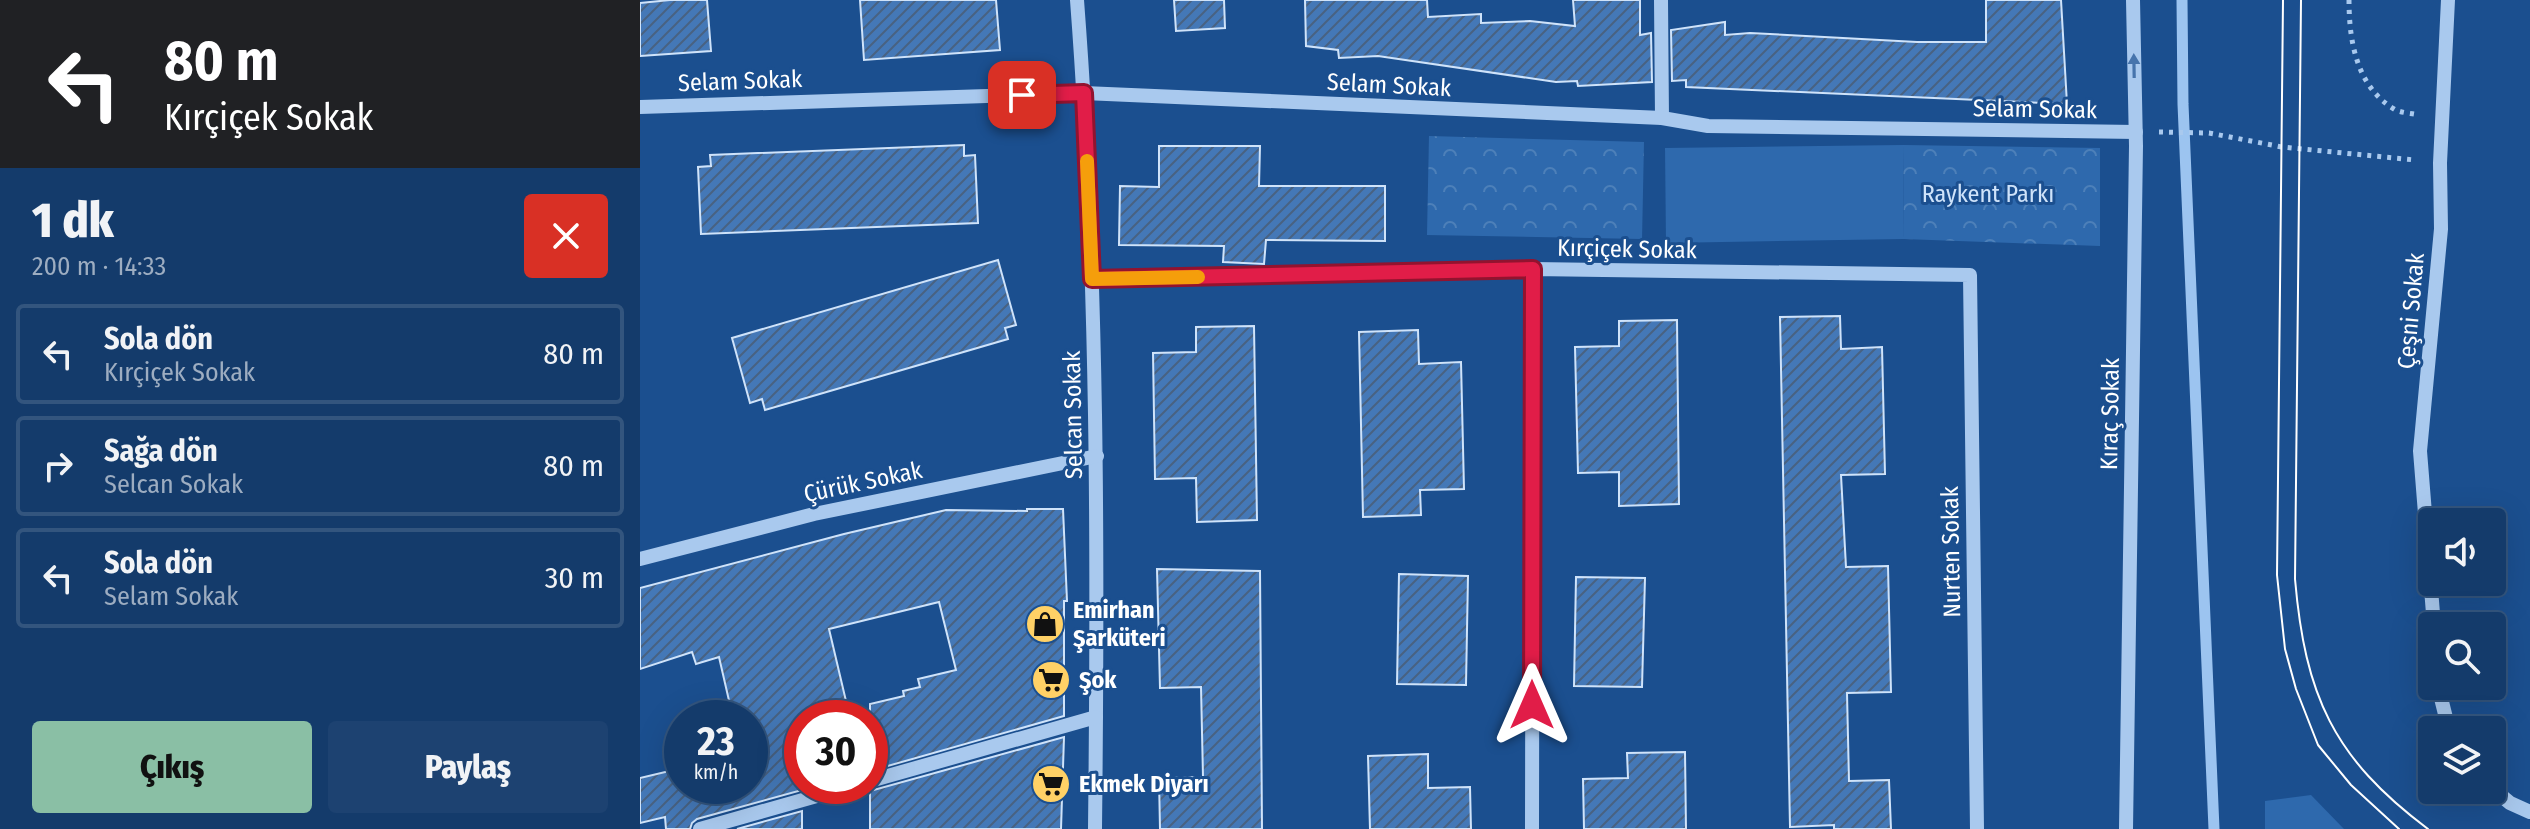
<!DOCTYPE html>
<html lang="tr">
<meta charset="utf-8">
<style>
:root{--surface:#143b6b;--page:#1d4271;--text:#f1f3f6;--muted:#9dadc1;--line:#33557e;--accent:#8abfa5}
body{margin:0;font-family:"Fira Sans Condensed",sans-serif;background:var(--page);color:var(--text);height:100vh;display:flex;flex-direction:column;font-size:30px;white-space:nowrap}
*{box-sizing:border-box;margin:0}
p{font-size:26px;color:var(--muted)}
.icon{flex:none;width:44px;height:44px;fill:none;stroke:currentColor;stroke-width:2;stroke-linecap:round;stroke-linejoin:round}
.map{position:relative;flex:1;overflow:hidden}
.side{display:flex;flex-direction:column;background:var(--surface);width:640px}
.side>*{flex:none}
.guide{background:#202124;color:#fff;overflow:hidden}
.fabs{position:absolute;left:1778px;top:508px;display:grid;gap:16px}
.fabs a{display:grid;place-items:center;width:88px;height:88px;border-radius:8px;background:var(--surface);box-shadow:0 8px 32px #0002,0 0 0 2px var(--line);font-size:40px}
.speed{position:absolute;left:24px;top:700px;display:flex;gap:16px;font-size:40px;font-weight:700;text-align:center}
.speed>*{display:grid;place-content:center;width:104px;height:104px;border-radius:50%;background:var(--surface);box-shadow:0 8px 32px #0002,0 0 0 2px var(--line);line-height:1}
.speed small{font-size:20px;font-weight:400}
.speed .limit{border:12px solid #d22;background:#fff;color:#111}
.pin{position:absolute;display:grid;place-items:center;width:68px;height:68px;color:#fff;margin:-34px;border-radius:16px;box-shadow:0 4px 12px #0006}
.me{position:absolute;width:88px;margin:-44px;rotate:0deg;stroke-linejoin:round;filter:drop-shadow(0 0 6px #0008)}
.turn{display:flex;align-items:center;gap:28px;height:168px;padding:0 32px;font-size:36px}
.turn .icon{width:104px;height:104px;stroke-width:2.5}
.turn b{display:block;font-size:56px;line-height:68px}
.round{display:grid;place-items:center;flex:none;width:84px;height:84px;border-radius:8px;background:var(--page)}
.summary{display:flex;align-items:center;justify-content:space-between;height:136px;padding:0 32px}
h1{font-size:48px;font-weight:800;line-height:60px}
.action{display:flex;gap:16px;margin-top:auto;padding:16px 32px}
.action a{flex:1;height:92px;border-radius:8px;background:var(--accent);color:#111;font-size:32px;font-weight:800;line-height:92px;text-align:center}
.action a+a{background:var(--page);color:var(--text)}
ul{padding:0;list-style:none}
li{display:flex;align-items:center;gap:24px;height:100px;margin:0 16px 12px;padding:0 16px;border:4px solid var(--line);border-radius:8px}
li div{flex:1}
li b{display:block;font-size:30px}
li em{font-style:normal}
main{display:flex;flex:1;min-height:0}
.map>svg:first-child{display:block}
.grass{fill:#2e69ad}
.park{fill:url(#park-crowns)}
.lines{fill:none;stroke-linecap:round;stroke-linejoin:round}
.stream{stroke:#9cc4f0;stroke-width:11}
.building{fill:url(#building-hatch);stroke:#cfe3fa;stroke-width:2}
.path{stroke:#a9c9ee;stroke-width:5;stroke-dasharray:4 6;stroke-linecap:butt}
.minor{stroke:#a9c9ee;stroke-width:14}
.tram{stroke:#fff;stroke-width:2}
.oneway{fill:#4674ac}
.route-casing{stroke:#92132f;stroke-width:20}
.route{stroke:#e11d48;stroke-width:14}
.slow{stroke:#f59e0b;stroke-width:14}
.labels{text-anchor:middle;stroke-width:6;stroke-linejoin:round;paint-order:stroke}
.street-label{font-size:24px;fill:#fff;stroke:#1b4f8f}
.park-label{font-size:24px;fill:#cfe3fa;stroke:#1b4f8f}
.poi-label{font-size:24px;font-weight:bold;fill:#fff;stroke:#1b4f8f;text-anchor:start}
</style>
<main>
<section class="side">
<div class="guide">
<div class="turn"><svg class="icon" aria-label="left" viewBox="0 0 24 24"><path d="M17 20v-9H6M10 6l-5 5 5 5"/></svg><div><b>80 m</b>Kırçiçek Sokak</div></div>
</div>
<div class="summary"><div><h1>1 dk</h1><p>200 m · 14:33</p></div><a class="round" style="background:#d93025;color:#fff"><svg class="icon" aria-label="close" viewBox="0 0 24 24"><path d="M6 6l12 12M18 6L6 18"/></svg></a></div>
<ul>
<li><svg class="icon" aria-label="left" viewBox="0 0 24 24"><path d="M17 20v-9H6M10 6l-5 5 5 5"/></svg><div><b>Sola dön</b><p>Kırçiçek Sokak</p></div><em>80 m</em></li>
<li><svg class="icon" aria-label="right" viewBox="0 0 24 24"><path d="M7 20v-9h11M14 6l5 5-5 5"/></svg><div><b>Sağa dön</b><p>Selcan Sokak</p></div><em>80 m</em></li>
<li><svg class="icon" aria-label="left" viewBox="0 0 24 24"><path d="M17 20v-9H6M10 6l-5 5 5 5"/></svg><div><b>Sola dön</b><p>Selam Sokak</p></div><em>30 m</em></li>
</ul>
<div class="action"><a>Çıkış</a><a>Paylaş</a></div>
</section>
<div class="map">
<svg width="1890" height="829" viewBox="0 0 1890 829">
<defs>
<pattern id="park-crowns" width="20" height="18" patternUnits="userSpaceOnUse" patternTransform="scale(2)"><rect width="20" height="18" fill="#2e69ad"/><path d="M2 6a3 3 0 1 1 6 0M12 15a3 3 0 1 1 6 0" fill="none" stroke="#4d80b9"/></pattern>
<pattern id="building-hatch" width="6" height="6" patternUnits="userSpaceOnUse" patternTransform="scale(2)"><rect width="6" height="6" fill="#4478b7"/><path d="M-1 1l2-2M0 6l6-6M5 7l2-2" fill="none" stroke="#486282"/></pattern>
</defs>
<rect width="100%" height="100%" fill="#1b4f8f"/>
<g class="grass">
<polygon points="1263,145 1264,239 1026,243 1025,148"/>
<polygon points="1671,795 1704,829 1625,829 1625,801"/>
</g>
<g class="park">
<polygon points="789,136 1004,142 1002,239 787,235"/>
<polygon points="1263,145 1460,148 1460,246 1264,239"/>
</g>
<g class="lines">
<polyline class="stream" points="1542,0 1543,104 1574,829"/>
</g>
<g class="building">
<polygon points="30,0 67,0 71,51 0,56 0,3"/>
<polygon points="220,0 356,0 360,50 224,60"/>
<polygon points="534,0 584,0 585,28 536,31"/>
<polygon points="665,0 787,0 788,17 841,14 841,23 890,21 935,26 933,0 1000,0 1000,35 1011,33 1012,82 938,86 937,81 916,82 738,56 699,58 698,50 666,46"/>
<polygon points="1346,0 1421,0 1427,104 1046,87 1046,80 1032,81 1031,30 1085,22 1085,35 1110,33 1277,42 1346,42"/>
<polygon points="324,145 324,156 335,155 338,223 61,234 58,167 71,166 70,155"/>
<polygon points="519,146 620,146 619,186 745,186 745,241 626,240 624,264 583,262 584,246 479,245 480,186 519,187"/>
<polygon points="358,260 376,325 365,328 368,339 125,410 122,399 110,403 92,338"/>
<polygon points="1200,316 1201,349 1242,347 1245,474 1201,475 1206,567 1248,566 1251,692 1207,693 1209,781 1249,780 1251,829 1194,829 1194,825 1150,827 1140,317"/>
<polygon points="1037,320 1039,504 979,506 979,472 938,473 935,347 979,346 979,321"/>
<polygon points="614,326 617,520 557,522 556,478 515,479 513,353 556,352 556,327"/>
<polygon points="778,330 779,364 821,362 824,489 780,490 781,515 723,517 719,332"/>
<polygon points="387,509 423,509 427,601 424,601 424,716 230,771 230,704 264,696 263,691 280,687 278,679 316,670 299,602 189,629 210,718 162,718 162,790 57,819 52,823 50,829 26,829 25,817 0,823 0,778 42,768 42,786 110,786 110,718 93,718 79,657 56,664 52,652 0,669 0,588 204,534 306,510 387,511"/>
<polygon points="517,569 620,571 622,829 520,829 519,778 563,777 561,687 520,688"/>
<polygon points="759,574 828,576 826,685 757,684"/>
<polygon points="936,577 1005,578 1002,687 934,686"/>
<polygon points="424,737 421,829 230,829 230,791"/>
<polygon points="1045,752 1046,829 944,829 943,779 988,778 987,753"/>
<polygon points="788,754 788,788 830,787 831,829 730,829 728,756"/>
<polygon points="162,811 162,829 97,829"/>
</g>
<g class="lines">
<g class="path">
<path d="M1709 0C1709 40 1716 86 1754 109 1760 113 1771 113 1779 115"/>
<polyline points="1519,132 1569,133 1642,147 1775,160"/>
</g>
<g class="minor">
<path d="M437 0C458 276 458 553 455 829"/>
<polyline points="1021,0 1022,118"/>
<polyline points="0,107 444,93 1022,118 1068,126 1496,132"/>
<polyline points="452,279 893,269 1330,275 1337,829"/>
<polyline points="0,559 174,514 457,456"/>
<polyline points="1794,626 1780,451 1801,229 1800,163 1808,0"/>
<polyline points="1798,686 1809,730"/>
<polyline points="230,781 456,717"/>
<polyline points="1852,788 1870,803 1890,812"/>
<polyline points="60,829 212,786"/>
<polyline points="892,829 893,269"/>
<polyline points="1486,829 1496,146 1493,0"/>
</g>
<g class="tram">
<polyline points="1643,0 1637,575 1645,649 1656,689 1678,745 1711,785 1759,829"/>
<path d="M1661 0 1655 579C1665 695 1693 758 1788 829"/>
</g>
</g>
<defs><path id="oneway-solid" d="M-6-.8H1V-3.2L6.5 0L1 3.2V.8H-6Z" transform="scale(2)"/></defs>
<use class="oneway" href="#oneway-solid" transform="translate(1494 66) rotate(-91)"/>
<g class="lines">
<g class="route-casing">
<polyline id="route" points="382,95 444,93 452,279 893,269 892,705"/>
</g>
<use href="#route" class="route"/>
<polyline class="slow" points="447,161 452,279 558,277"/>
</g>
<defs>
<g id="shop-disc" transform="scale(2)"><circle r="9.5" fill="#ffd166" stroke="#1b4f8f"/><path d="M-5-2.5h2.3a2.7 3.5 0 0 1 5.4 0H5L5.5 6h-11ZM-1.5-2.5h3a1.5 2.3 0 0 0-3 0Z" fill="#111"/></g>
<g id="supermarket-disc" transform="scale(2)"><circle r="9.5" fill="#ffd166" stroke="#1b4f8f"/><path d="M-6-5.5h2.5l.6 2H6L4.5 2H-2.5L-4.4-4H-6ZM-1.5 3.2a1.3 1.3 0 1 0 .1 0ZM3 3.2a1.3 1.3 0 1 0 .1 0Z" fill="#111"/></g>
</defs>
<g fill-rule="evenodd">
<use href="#shop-disc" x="405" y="624"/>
<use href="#supermarket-disc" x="411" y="680"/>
<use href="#supermarket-disc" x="411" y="784"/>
</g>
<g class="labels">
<g class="street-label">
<text transform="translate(100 81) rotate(-2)" y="8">Selam Sokak</text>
<text transform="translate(749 85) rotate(3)" y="8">Selam Sokak</text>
<text transform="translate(1395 109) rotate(1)" y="8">Selam Sokak</text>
<text transform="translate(987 249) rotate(1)" y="8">Kırçiçek Sokak</text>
<text transform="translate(1771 311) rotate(-85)" y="8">Çeşni Sokak</text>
<text transform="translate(1470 414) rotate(-89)" y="8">Kıraç Sokak</text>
<text transform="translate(433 415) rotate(-91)" y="8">Selcan Sokak</text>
<text transform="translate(223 482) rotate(-12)" y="8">Çürük Sokak</text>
<text transform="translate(1311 552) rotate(-91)" y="8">Nurten Sokak</text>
</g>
<g class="park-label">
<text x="1348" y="202">Raykent Parkı</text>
</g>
<g class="poi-label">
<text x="433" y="618">Emirhan<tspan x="433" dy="28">Şarküteri</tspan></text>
<text x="439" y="688">Şok</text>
<text x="439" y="792">Ekmek Diyarı</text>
</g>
</g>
</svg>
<div class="fabs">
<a><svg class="icon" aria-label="sound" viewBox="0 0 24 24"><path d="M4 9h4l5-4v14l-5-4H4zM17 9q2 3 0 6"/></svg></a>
<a><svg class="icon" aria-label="search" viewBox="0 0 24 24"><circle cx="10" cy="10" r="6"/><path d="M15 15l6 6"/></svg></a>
<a><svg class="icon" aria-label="layers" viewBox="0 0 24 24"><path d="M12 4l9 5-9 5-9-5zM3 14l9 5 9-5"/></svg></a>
</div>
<div class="speed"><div>23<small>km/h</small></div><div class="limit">30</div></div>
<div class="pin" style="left:382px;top:95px;background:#d93025"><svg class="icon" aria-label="arrive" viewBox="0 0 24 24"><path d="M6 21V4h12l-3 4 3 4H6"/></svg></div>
<svg class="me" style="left:892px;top:705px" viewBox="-20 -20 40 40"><path d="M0-17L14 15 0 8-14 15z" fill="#e11d48" stroke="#fff" stroke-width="4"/></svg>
</div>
</main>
